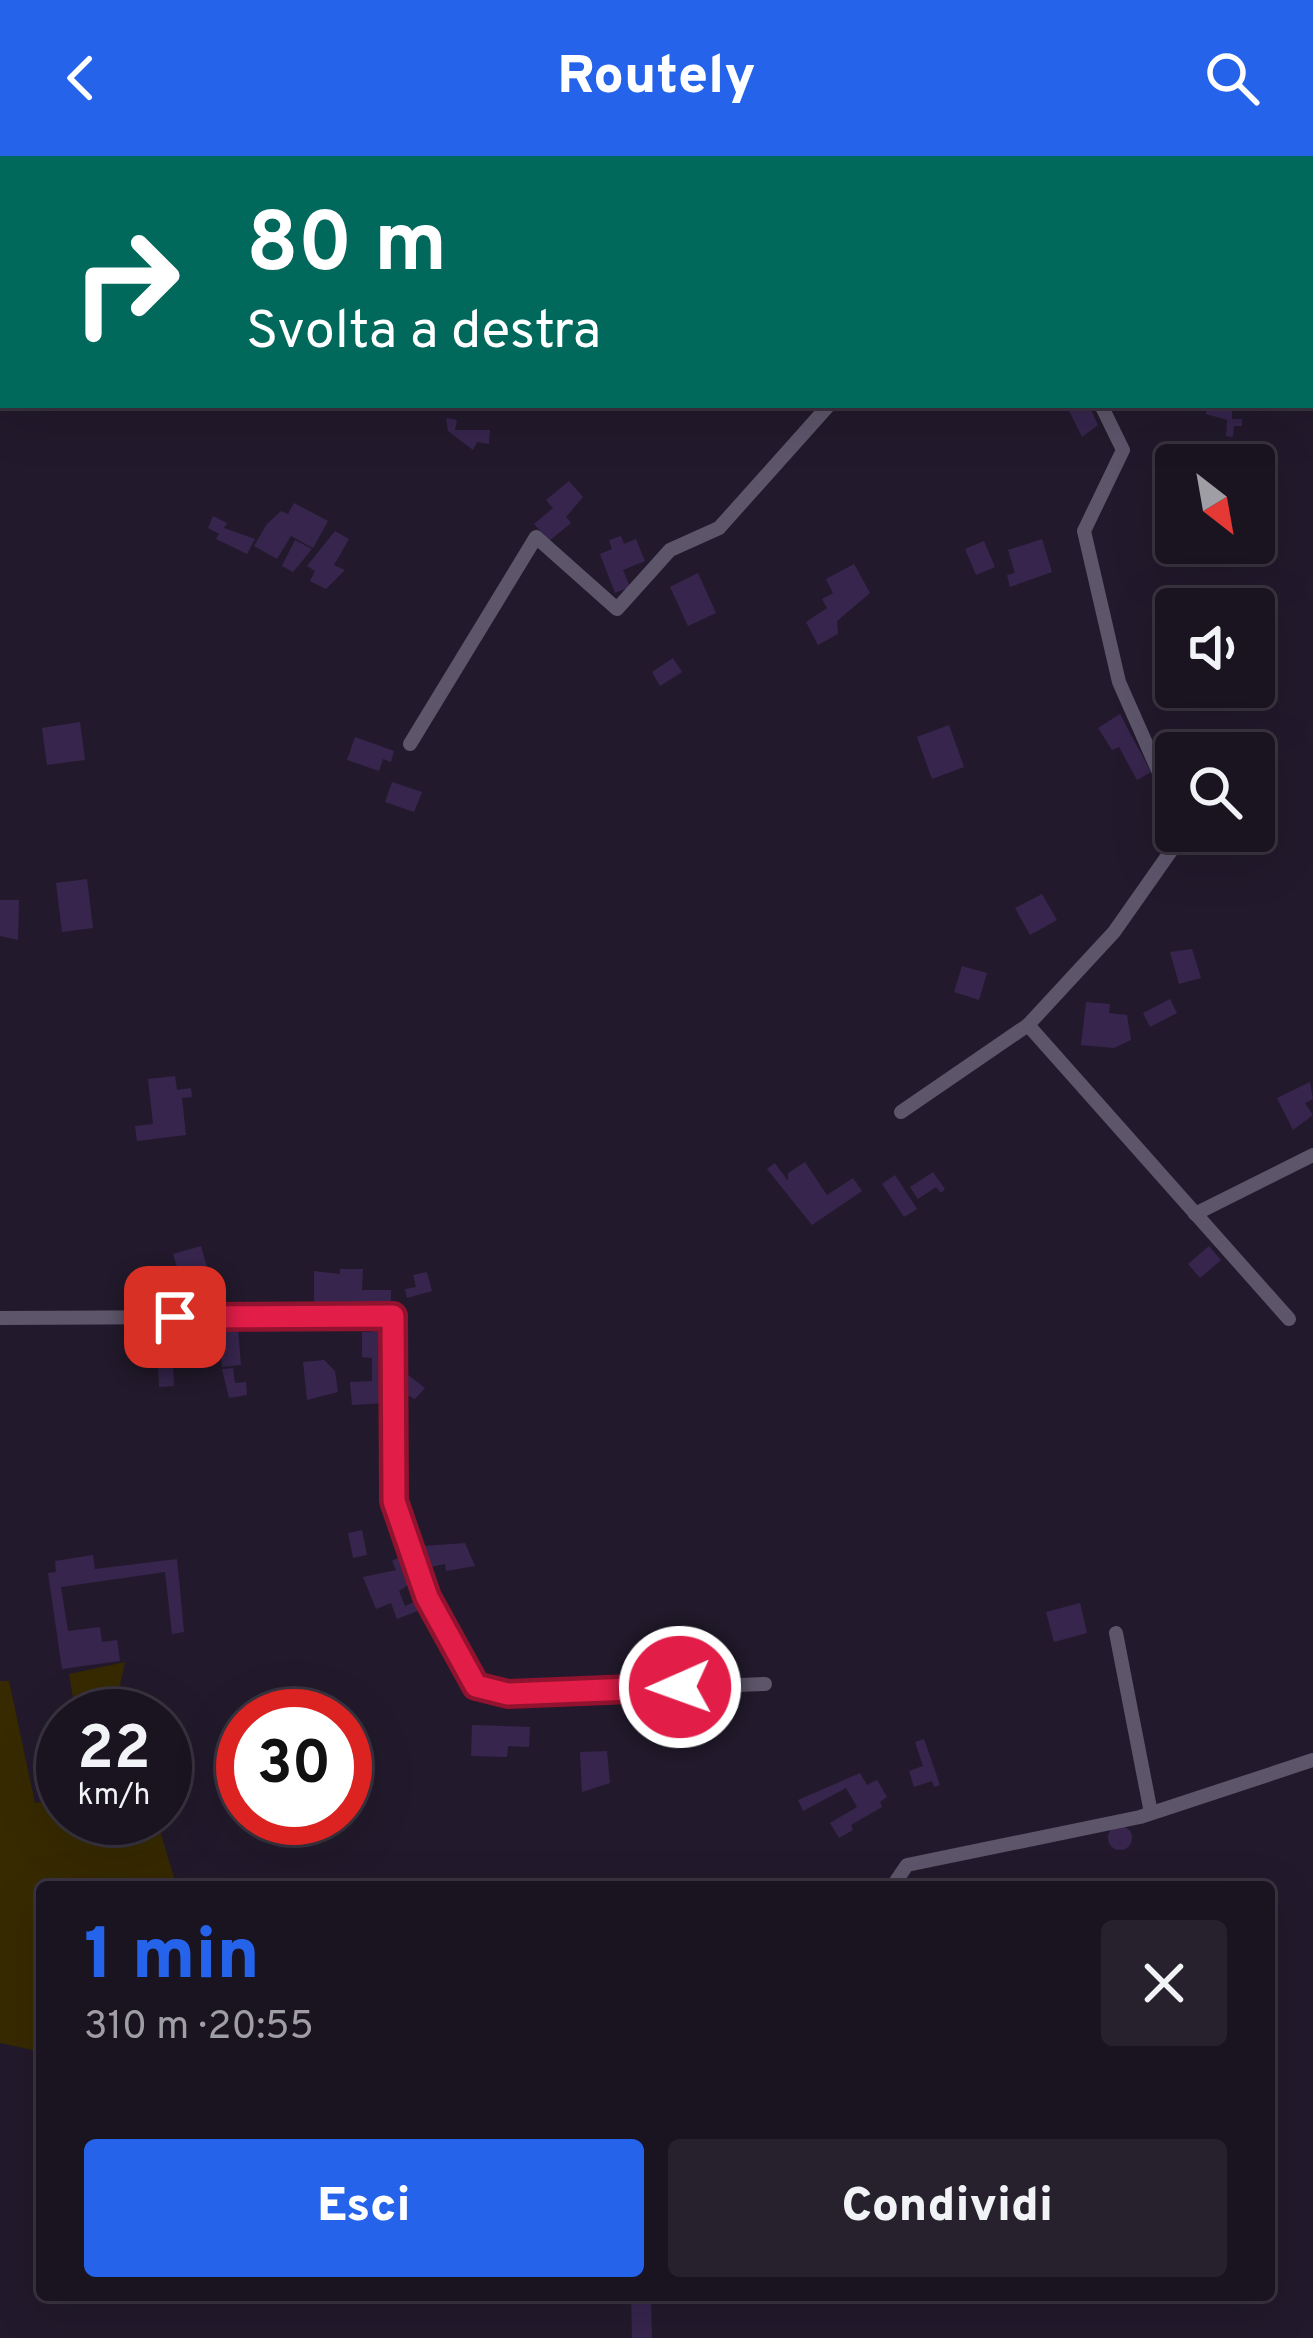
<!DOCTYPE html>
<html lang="it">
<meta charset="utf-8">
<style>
:root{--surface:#1a1421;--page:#27212e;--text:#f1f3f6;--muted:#9f9ea5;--line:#38333f;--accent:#2563eb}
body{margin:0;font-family:Overpass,sans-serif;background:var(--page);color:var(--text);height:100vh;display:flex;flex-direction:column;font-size:45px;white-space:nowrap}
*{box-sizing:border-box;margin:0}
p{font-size:39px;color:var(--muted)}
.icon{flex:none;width:66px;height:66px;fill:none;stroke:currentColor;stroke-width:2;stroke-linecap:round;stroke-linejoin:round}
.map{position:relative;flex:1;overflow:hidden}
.panel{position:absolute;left:36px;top:1725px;width:1239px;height:420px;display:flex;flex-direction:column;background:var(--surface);border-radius:12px;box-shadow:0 12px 48px #0002,0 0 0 3px var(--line)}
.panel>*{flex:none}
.guide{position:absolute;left:0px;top:0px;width:1314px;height:252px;box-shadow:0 12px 48px #0002,0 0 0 3px var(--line);background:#00695c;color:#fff;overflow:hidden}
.needle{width:78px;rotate:149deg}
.controls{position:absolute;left:1155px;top:288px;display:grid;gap:24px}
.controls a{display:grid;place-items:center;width:120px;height:120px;border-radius:12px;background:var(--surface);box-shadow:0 12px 48px #0002,0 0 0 3px var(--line);font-size:60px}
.speed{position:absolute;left:36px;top:1533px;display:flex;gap:24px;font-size:60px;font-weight:700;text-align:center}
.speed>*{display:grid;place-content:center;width:156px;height:156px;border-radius:50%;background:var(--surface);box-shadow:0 12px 48px #0002,0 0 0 3px var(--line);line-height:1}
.speed small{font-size:30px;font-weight:400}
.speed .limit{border:18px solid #d22;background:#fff;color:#111}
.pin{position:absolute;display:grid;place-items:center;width:102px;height:102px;color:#fff;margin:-51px;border-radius:24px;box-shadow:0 6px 18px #0006}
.me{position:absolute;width:132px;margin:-66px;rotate:268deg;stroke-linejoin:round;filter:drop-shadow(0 0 9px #0008)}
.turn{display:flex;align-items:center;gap:42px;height:252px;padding:0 48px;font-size:54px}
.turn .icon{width:156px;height:156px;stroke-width:2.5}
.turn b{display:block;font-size:84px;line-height:102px}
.round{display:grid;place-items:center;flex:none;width:126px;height:126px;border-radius:12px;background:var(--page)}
.head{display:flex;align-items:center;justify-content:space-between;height:204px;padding:0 48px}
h1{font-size:72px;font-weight:800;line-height:90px;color:var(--accent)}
.primary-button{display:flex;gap:24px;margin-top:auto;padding:24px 48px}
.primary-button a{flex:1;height:138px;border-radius:12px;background:var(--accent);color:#fff;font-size:48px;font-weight:800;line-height:138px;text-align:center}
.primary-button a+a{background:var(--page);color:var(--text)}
header{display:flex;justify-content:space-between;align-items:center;height:156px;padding:0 48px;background:var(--accent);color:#fff;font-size:54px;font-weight:800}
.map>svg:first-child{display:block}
.green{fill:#372a01}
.building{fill:#37254d}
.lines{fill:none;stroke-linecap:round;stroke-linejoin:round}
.lane{stroke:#5d556a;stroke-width:8}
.street{stroke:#5d556a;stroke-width:14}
.route-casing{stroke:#92132f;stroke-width:30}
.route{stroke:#e11d48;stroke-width:21}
</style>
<header><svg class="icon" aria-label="back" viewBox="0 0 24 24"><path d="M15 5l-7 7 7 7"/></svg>Routely<svg class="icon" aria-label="search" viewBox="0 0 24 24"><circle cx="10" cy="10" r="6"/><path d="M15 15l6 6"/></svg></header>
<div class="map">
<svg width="1313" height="2182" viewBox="0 0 1313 2182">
<rect width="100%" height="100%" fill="#221a2c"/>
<g class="green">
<polygon points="125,1506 118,1538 124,1560 76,1560 69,1518"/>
<polygon points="0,1525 9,1525 35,1647 63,1643 63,1662 156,1662 177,1731 42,1731 42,1896 0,1887"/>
</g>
<g class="building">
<polygon points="1066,249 1089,249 1098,269 1082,281"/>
<polygon points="1206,249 1232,249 1232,263 1242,263 1242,270 1234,270 1233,281 1226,280 1227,264 1206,258"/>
<polygon points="446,262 457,264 455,274 490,274 489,288 477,286 473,294 448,275"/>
<polygon points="569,325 583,341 566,361 571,367 549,385 534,368 553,352 546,344"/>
<polygon points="294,347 328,365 313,392 291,380 277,403 254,390 267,368 281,355 288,358"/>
<polygon points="213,360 227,367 224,372 255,383 247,398 216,383 219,378 208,372"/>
<polygon points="335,375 349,383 334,409 345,414 326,433 310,425 315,415 307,410"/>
<polygon points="621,380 624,388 636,383 645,405 623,414 630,431 615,437 600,398 612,393 609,384"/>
<polygon points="1042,383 1052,416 1010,431 1007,419 1015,417 1008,394"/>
<polygon points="295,384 312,393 293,416 282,410"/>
<polygon points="984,385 995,411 976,419 965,393"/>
<polygon points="854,408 870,437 837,465 838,478 818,489 806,466 827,452 822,443 833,437 826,423"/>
<polygon points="698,417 716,457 688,470 670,431"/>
<polygon points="673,502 682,516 660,530 652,516"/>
<polygon points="1120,558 1151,616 1137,624 1119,591 1112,594 1098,572"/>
<polygon points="80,566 85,604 47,609 42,572"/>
<polygon points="949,569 964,611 932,623 917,581"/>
<polygon points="355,581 394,595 391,606 383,603 379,615 347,604"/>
<polygon points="392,626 422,636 414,656 385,646"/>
<polygon points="1257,636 1265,650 1259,654 1271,676 1233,698 1220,675 1254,675"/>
<polygon points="87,723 93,772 62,776 56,727"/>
<polygon points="1042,738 1057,764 1030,779 1015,752"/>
<polygon points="0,744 19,744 18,784 0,780"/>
<polygon points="1192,793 1201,822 1179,828 1170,796"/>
<polygon points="962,810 987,817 979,844 954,836"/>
<polygon points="1170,843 1177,857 1150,871 1143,857"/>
<polygon points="1086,846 1110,848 1109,857 1127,859 1131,884 1114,892 1081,889"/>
<polygon points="175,920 177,934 191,932 192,941 182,942 186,979 137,985 135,970 153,968 148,923"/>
<polygon points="1310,926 1313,943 1305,947 1313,959 1293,974 1277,942"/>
<polygon points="805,1006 827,1039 853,1022 862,1035 812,1069 767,1013 775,1007 788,1025 788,1017"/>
<polygon points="933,1016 945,1033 941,1037 936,1031 918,1043 910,1031"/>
<polygon points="895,1019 917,1053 904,1061 882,1028"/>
<polygon points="201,1090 212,1128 183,1130 173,1098"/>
<polygon points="1209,1090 1221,1104 1200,1122 1188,1108"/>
<polygon points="340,1113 363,1113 362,1134 391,1134 391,1149 314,1153 314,1115 340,1118"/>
<polygon points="427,1116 432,1135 407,1142 405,1133 416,1131 413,1119"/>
<polygon points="373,1164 383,1164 386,1247 352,1249 350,1226 372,1225 372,1202 362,1201 362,1176 372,1176"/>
<polygon points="238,1173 241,1209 222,1211 219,1175"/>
<polygon points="155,1179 157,1198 165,1197 166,1209 173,1209 174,1230 159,1231 158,1211 145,1212 144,1200 131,1201 129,1182"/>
<polygon points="324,1204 335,1215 338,1236 307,1244 303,1206"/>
<polygon points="233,1212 235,1227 246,1226 247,1239 229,1242 222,1213"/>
<polygon points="403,1215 425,1232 415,1243 402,1237"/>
<polygon points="362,1374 367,1399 353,1402 348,1377"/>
<polygon points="415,1379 423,1390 465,1387 475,1410 446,1415 445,1408 425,1412"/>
<polygon points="406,1397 415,1424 399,1435 405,1450 416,1445 420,1454 397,1463 391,1447 376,1453 363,1421 396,1414 392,1405"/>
<polygon points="93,1399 95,1413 177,1403 184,1476 172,1478 165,1416 61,1431 68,1475 100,1471 102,1486 117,1484 120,1505 62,1513 48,1417 56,1416 55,1405"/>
<polygon points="1080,1447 1087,1477 1054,1486 1046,1456"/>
<polygon points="472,1569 530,1571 529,1591 508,1590 507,1601 471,1600"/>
<polygon points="924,1583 940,1629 934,1631 932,1625 914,1631 909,1615 923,1610 915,1586"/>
<polygon points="607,1595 610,1627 582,1636 580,1596"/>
<polygon points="860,1617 867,1629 877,1624 887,1641 880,1646 882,1651 851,1669 853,1674 839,1682 830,1667 857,1651 846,1632 803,1655 798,1644"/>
<circle cx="1120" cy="1682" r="12"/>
<polygon points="631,2139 651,2139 652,2182 632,2182"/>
</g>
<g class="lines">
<polyline class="lane" points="353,3 353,0"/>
<g class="street">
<polyline points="994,0 994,3"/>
<polyline points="1101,249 1123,294 1084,375 1119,526 1176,655"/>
<polyline points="410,588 536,381 617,453 670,394 719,372 829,249"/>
<polyline points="1028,869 1289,1163"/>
<polyline points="901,956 1028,869 1114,776 1185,675"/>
<polyline points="1195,1058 1313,999"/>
<polyline points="0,1162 393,1160 394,1345 427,1441 476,1530 508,1538 765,1528"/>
<polyline points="1116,1477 1151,1657"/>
<polyline points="892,1731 907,1709 1140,1661 1313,1604"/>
</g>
</g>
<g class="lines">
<g class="route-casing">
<polyline id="route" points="175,1161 393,1160 394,1345 427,1441 476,1530 508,1538 680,1531"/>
</g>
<use href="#route" class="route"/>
</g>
</svg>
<div class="controls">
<a><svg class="needle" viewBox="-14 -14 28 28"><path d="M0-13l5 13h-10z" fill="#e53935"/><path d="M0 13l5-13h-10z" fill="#9f9ea5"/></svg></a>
<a><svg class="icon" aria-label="sound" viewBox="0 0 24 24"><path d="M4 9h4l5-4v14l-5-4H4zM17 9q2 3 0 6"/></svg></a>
<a><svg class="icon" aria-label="search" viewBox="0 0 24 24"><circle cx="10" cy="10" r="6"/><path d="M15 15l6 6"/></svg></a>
</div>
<div class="speed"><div>22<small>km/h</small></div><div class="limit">30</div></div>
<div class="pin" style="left:175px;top:1161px;background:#d93025"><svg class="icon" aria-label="arrive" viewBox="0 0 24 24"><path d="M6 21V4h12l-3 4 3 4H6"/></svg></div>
<svg class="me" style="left:680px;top:1531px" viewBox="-20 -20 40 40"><circle r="17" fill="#e11d48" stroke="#fff" stroke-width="3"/><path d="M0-11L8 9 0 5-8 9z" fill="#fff"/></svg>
<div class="guide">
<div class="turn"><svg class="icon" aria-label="right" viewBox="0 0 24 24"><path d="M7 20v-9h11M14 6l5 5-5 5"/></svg><div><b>80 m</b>Svolta a destra</div></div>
</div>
<section class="panel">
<div class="head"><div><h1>1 min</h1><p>310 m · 20:55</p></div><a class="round"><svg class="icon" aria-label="close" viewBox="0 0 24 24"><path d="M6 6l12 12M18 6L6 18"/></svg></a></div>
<div class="primary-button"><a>Esci</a><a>Condividi</a></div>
</section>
</div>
